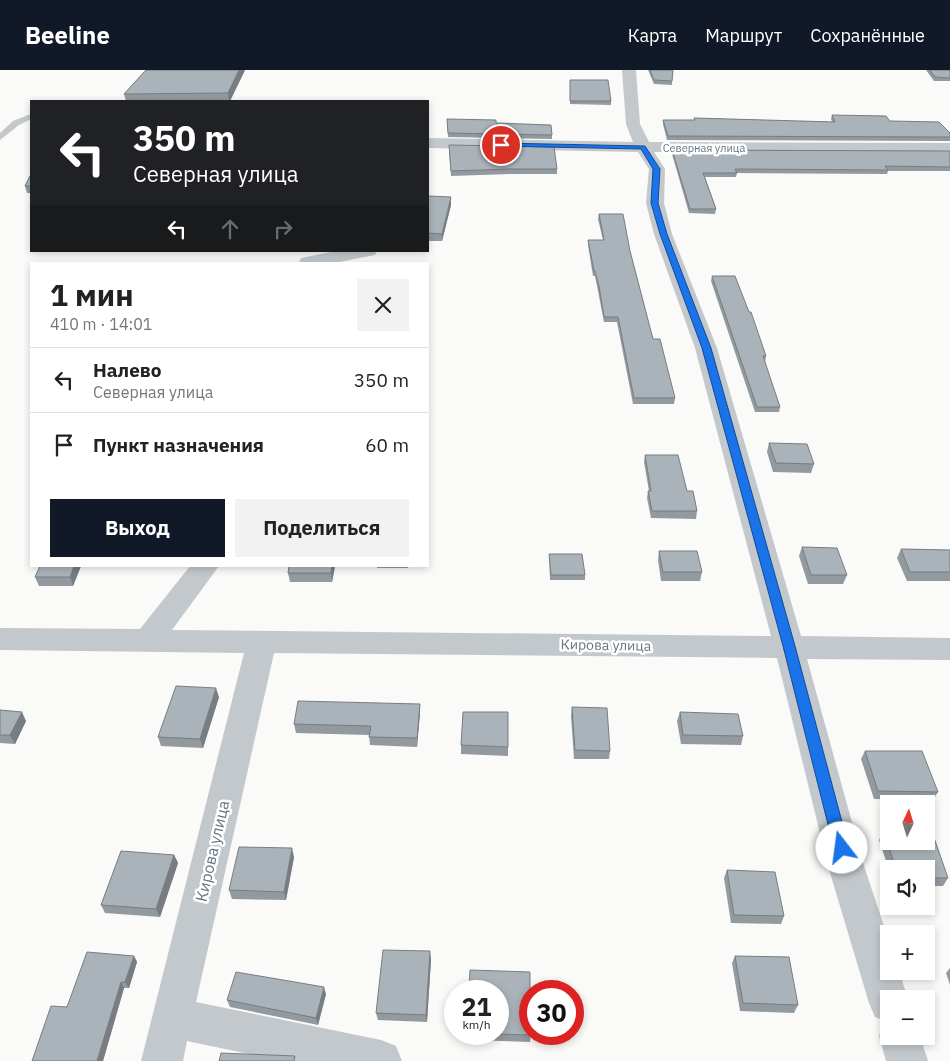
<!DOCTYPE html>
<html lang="ru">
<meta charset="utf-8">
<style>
:root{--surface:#fff;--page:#f2f2f2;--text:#222;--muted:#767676;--line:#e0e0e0;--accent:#111827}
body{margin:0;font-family:"IBM Plex Sans",sans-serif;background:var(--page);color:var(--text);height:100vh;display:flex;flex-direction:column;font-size:19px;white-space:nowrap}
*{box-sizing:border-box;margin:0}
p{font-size:16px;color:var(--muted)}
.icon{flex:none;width:28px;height:28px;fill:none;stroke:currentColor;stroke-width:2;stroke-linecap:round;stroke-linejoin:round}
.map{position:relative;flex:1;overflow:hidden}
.panel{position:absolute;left:30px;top:192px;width:399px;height:305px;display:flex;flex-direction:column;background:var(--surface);border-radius:0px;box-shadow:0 2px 8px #0003}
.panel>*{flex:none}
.banner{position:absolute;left:30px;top:30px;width:399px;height:152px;border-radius:0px;box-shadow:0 2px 8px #0003;background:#202124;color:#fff;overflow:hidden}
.needle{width:32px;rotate:4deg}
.tools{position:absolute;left:880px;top:725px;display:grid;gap:10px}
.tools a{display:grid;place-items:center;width:55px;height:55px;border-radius:0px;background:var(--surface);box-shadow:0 2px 8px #0003;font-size:25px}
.speed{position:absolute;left:444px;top:910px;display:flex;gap:10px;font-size:25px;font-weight:700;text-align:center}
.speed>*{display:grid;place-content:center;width:65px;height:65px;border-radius:50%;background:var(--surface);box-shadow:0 2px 8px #0003;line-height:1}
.speed small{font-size:12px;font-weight:400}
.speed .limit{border:8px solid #d22;background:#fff;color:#111}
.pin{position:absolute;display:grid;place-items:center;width:42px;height:42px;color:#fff;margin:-21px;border:2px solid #fff;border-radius:50%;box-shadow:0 1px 5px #0007}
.me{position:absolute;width:55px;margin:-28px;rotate:345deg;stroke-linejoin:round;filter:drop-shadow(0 0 4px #0008)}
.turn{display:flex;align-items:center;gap:18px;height:105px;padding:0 20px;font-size:22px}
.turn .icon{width:65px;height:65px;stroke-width:2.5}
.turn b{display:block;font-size:35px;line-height:42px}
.lanes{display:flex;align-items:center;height:48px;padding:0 20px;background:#0003;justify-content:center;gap:25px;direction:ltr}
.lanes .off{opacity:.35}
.round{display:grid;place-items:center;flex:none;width:52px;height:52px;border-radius:0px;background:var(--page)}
.headline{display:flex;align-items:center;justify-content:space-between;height:85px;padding:0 20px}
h1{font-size:30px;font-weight:700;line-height:38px}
.cta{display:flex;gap:10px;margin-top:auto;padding:10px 20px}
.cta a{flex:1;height:58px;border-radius:0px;background:var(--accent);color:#fff;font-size:20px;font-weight:700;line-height:58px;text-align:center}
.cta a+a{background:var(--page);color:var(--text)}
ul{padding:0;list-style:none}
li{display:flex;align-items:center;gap:15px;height:65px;padding:0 20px;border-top:1px solid var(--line)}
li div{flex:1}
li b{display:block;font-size:19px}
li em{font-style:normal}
header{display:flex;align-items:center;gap:30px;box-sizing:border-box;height:70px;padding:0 25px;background:var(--accent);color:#fff}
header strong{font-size:24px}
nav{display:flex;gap:28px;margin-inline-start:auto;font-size:18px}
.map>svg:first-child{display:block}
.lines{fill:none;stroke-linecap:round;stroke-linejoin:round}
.service{fill:#c3c8cc;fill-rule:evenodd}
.minor{fill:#c3c8cc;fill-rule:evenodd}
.wall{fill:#929a9f}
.shaded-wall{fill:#777d82}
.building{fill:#aab3b9;stroke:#777d82}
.route{fill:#1a73e8;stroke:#114b97}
.labels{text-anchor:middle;stroke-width:5;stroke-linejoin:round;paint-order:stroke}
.far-street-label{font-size:11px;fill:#657683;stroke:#fff}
.street-label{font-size:14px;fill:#657683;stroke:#fff}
.near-street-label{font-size:16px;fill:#657683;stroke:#fff}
</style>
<header>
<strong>Beeline</strong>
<nav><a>Карта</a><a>Маршрут</a><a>Сохранённые</a></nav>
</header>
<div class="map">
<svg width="950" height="991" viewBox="0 0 950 991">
<rect width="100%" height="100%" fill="#fafaf8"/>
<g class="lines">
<polygon class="service" points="31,44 31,49 19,55 0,70 0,63 13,51"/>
<g class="minor">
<polygon points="622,0 636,0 640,54 649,72 950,73 950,83 654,82 665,99 664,133 672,164 717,278 801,566 950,568 950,590 807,589 864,796 889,871 889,901 899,901 908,929 889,929 889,966 920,966 928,991 886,991 879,966 885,951 875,947 869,933 828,796 777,588 274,583 196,932 381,970 396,976 402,991 282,991 187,971 183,991 141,991 244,583 0,580 0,558 140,559 190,496 219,496 172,560 771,566 695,278 654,164 646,133 649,99 638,82 428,78 428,68 633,72 626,54"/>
<polygon points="336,181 377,181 375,185 329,194 300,194 299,192 301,188"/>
</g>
</g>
<g class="wall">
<polygon points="146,0 245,0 230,31 126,31 124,24"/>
<polygon points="648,0 673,0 672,15 654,14"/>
<polygon points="926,0 950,0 950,11 934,11"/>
<polygon points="570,13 611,31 611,35 570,34"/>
<polygon points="832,45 890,51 950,63 950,71 667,70 663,54 663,50 694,50 694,48 832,52 831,49"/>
<polygon points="447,49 496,53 552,65 552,69 448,67"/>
<polygon points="449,80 557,99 557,104 510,104 451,106"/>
<polygon points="672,80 950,81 950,101 888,101 887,104 737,103 736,107 705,107 716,139 715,144 689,143 672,84"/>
<polygon points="31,104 31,123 27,123 25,116"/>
<polygon points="428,126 451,127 451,135 442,171 428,171"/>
<polygon points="599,144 630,181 653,269 675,328 674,334 633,334 617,252 604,252 598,221 595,206 593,206 588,175 588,170 603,170 598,149"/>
<polygon points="712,206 766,286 765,292 764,292 780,337 779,342 755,342 711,211"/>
<polygon points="769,373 814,394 811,403 773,402 767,382"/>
<polygon points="645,385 687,421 697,441 696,449 651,448 647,428 648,421 649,421 644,392"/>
<polygon points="802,477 847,505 843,514 808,514 799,486"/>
<polygon points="901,479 950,480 950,511 907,511 897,488"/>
<polygon points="659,481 702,502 700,511 661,511 658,490"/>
<polygon points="549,484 585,505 585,510 550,510"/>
<polygon points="81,496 73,516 39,516 35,507"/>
<polygon points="289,496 335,496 332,512 290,512 288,503"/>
<polygon points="377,496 409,496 408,498 377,498"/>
<polygon points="219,627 203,678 161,676 158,667"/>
<polygon points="420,634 420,642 417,677 370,675 369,665 296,663 294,654"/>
<polygon points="572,637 610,681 609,689 574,689 571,646"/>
<polygon points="0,640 26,651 15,674 0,673"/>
<polygon points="680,642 743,666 741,675 681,674 677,651"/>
<polygon points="461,675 508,677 508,686 461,684"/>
<polygon points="865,681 938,722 933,730 874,729 861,689"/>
<polygon points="884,762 948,808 943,816 926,816 926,799 889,799 889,800 879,770"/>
<polygon points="174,785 178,793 160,847 105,843 101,835"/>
<polygon points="294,787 286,830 232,829 229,820"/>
<polygon points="727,800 784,846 781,854 731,853 724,808"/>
<polygon points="134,886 137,892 129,918 124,918 103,991 32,991 67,937"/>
<polygon points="735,886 798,935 794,943 740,941 732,893"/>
<polygon points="431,889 427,952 378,950 376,943"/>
<polygon points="950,898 950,915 946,903"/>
<polygon points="326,924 318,955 230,937 227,930"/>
<polygon points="468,964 498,964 531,965 530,972 468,970"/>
</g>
<g class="shaded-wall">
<polygon points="239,0 245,0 230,31 229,31 228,23"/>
<polygon points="451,127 451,135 442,171 442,164"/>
<polygon points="74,496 81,496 73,516 70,507"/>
<polygon points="332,496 335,496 332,512 331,503"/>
<polygon points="216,618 219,627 203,678 200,669"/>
<polygon points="420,634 420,642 417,677 417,668"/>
<polygon points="22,642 26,651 15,674 10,665"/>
<polygon points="292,778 294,787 286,830 284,822"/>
<polygon points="174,785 178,793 160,847 156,839"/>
<polygon points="430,881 431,889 427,952 426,945"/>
<polygon points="134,886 137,892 129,918 125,912"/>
<polygon points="121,912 124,918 103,991 97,991"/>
<polygon points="324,917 326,924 318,955 316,948"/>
</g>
<g class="building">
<polygon points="146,0 239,0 228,23 124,24"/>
<polygon points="650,0 673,0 672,11 654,10"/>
<polygon points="930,0 950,0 950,8 935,7"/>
<polygon points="570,10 608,10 611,31 570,31"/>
<polygon points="832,45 886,46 890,51 939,52 950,63 950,67 668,66 663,50 695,50 694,48 835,52"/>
<polygon points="447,49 496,50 496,53 551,55 552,65 448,63"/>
<polygon points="449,75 554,77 557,99 510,99 451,101"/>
<polygon points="672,80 950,81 950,97 885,96 888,100 735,99 737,103 703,103 716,139 690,139"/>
<polygon points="31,104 31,116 25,116"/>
<polygon points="428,126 451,127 442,164 428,163"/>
<polygon points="599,144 623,144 630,181 653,269 660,269 675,328 634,328 618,247 604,247 599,216 595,201 594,201 588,170 604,170"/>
<polygon points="712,206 735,206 749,242 751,242 766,286 763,286 780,337 757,337"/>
<polygon points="769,373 807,374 814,394 776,393"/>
<polygon points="645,385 678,385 687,421 693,421 697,441 652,441 648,421 651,421"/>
<polygon points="802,477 837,478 847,505 811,505"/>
<polygon points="901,479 950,480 950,502 910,502"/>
<polygon points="659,481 697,481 702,502 663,502"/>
<polygon points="549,484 582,484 585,505 551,505"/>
<polygon points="40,496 74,496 70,507 35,507"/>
<polygon points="289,496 332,496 331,503 288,503"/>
<polygon points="176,616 216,618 200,669 158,667"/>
<polygon points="298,631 420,634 417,668 369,667 371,656 294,654"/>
<polygon points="572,637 607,638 610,681 575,680"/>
<polygon points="0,640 22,642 10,665 0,665"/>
<polygon points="463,642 508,642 508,677 461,675"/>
<polygon points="680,642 738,644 743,666 683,665"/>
<polygon points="865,681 922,681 938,722 878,721"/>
<polygon points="884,762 889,762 889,771 926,771 926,762 932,762 948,808 926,808 926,799 896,799"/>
<polygon points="239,777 292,778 284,822 229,820"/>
<polygon points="121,781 174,785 156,839 101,835"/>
<polygon points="727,800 775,802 784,846 734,845"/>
<polygon points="383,880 430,881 426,945 376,943"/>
<polygon points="87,882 134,886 125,912 121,912 97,991 32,991 51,936 67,937"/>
<polygon points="735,886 789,887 798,935 743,933"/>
<polygon points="470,900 530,902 530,964 531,964 531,965 495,964 498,964 498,921 469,921"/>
<polygon points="236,902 324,917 316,948 227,930"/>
<polygon points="221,983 295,986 294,991 219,991"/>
</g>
<polygon class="route" points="501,73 643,76 645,76 660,99 658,133 667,164 711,278 795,576 849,778 847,782 842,784 836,782 834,778 783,576 702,278 660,164 651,133 653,99 641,79 498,76 497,75"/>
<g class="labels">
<g class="far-street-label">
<text x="704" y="82">Северная улица</text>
</g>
<g class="street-label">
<text transform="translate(606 575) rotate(1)" y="5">Кирова улица</text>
</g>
<g class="near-street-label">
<text transform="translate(212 781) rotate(-77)" y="6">Кирова улица</text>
</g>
</g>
</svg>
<div class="tools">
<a><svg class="needle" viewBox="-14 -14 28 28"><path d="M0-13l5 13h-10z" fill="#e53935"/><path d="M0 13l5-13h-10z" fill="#767676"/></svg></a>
<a><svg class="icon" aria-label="sound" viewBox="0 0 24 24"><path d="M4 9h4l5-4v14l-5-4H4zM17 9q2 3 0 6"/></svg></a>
<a>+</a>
<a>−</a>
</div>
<div class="speed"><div>21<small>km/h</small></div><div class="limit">30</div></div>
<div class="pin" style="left:501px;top:75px;background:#d93025"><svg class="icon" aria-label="arrive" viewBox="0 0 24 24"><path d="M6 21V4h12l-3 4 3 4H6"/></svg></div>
<svg class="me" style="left:842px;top:778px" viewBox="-20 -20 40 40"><circle r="19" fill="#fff"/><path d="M0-13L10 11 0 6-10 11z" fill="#1a73e8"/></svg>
<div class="banner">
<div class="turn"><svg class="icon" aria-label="left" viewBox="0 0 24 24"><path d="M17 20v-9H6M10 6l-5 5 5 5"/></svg><div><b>350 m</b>Северная улица</div></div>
<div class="lanes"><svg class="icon" aria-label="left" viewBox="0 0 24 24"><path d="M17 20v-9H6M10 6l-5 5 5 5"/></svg><svg class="icon off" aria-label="ahead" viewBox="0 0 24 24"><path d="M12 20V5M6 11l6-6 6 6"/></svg><svg class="icon off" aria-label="right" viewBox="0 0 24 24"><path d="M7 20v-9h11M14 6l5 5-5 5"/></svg></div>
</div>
<section class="panel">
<div class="headline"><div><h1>1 мин</h1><p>410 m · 14:01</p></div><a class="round"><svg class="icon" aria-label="close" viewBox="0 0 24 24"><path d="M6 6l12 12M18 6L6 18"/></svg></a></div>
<ul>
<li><svg class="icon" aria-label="left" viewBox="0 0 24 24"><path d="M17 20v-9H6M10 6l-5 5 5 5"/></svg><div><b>Налево</b><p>Северная улица</p></div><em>350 m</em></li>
<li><svg class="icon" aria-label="arrive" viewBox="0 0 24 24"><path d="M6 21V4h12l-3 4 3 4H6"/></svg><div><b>Пункт назначения</b></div><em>60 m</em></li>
</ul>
<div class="cta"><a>Выход</a><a>Поделиться</a></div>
</section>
</div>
